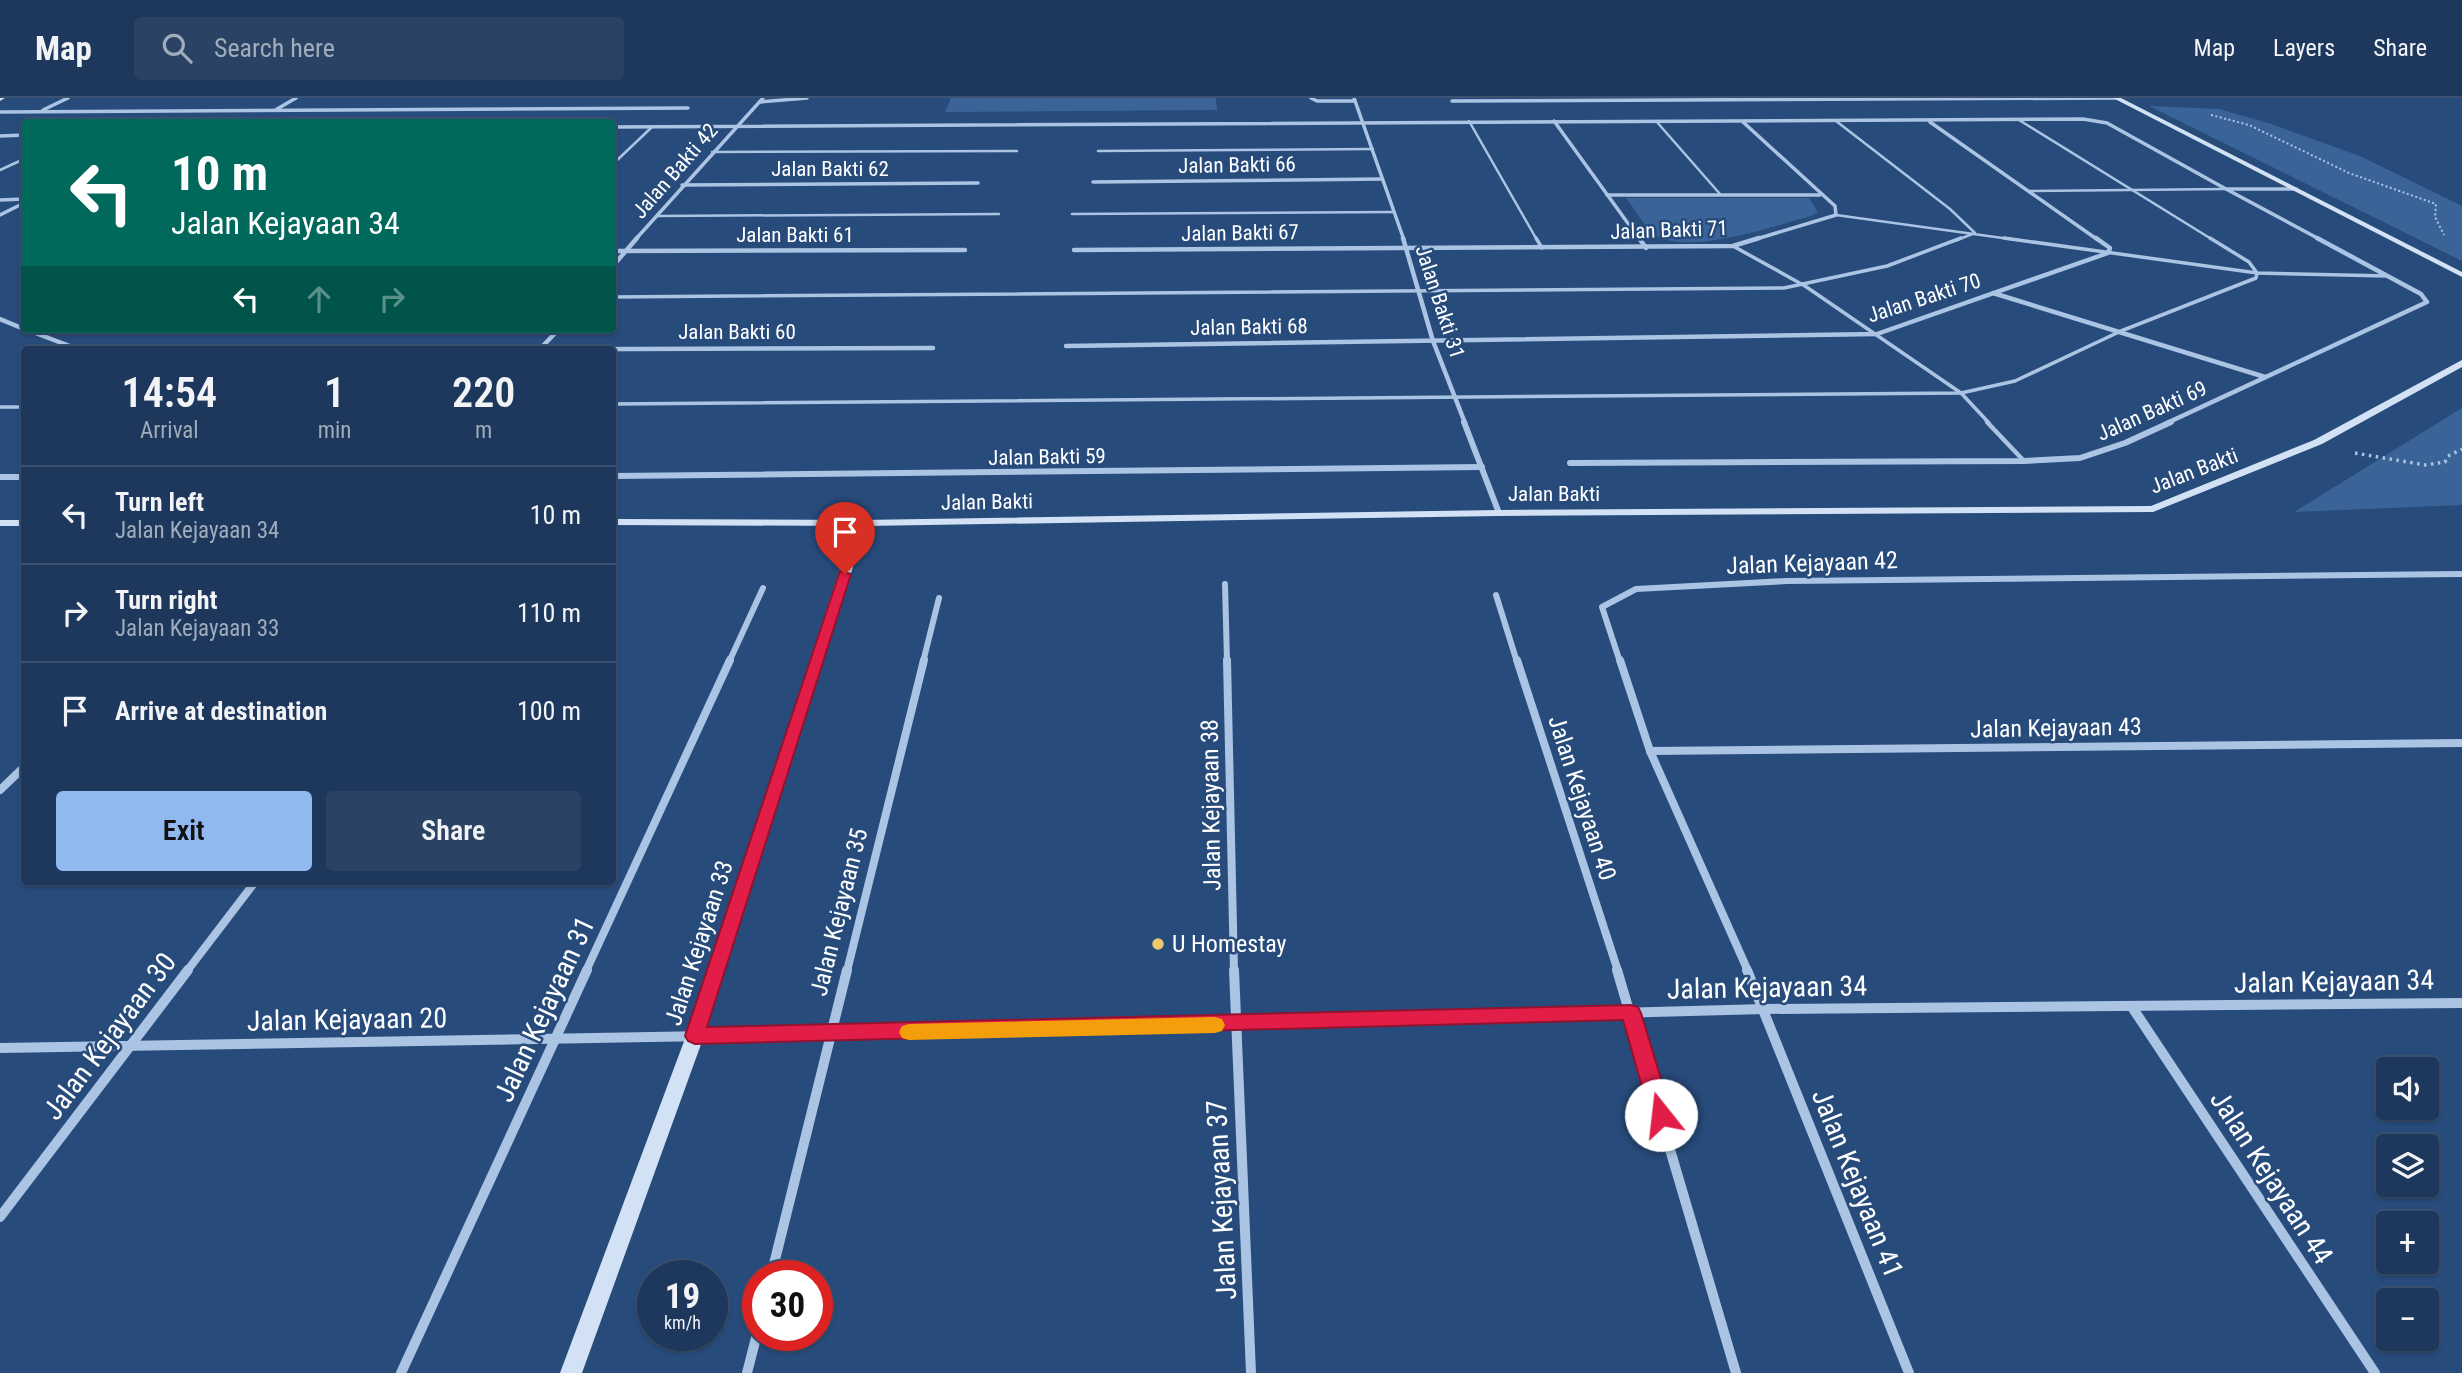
<!DOCTYPE html>
<meta charset="utf-8">
<style>
:root{--surface:#1d385c;--page:#2a4365;--text:#f1f3f6;--muted:#a0acbb;--line:#3b5272;--accent:#90b9f0}
body{margin:0;font-family:"Roboto Condensed",sans-serif;background:var(--page);color:var(--text);height:100vh;display:flex;flex-direction:column;font-size:26px;white-space:nowrap}
*{box-sizing:border-box;margin:0}
p{font-size:23px;color:var(--muted)}
.icon{flex:none;width:38px;height:38px;fill:none;stroke:currentColor;stroke-width:2;stroke-linecap:round;stroke-linejoin:round}
.map{position:relative;flex:1;overflow:hidden}
.drawer{position:absolute;left:21px;top:248px;width:595px;height:539px;display:flex;flex-direction:column;background:var(--surface);border-radius:7px;box-shadow:0 2px 5px #0004,0 0 0 2px var(--line)}
.drawer>*{flex:none}
.guide{position:absolute;left:21px;top:21px;width:595px;height:214px;border-radius:7px;box-shadow:0 2px 5px #0004,0 0 0 2px var(--line);background:#00695c;color:#fff;overflow:hidden}
.buttons{position:absolute;left:2376px;top:959px;display:grid;gap:14px}
.buttons a{display:grid;place-items:center;width:63px;height:63px;border-radius:7px;background:var(--surface);box-shadow:0 2px 5px #0004,0 0 0 2px var(--line);font-size:35px}
.speed{position:absolute;left:637px;top:1162px;display:flex;gap:14px;font-size:35px;font-weight:700;text-align:center}
.speed>*{display:grid;place-content:center;width:91px;height:91px;border-radius:50%;background:var(--surface);box-shadow:0 2px 5px #0004,0 0 0 2px var(--line);line-height:1}
.speed small{font-size:18px;font-weight:400}
.speed .limit{border:10px solid #d22;background:#fff;color:#111}
.pin{position:absolute;display:grid;place-items:center;width:60px;height:60px;color:#fff;margin:-72px -30px;border-radius:50% 50% 50% 0;rotate:-45deg;box-shadow:0 0 7px #0007}
.pin .icon{rotate:45deg}
.me{position:absolute;width:77px;margin:-38px;rotate:344deg;stroke-linejoin:round;filter:drop-shadow(0 0 5px #0008)}
.turn{display:flex;align-items:center;gap:24px;height:147px;padding:0 35px;font-size:32px}
.turn .icon{width:91px;height:91px;stroke-width:2.5}
.turn b{display:block;font-size:49px;line-height:60px}
.lanes{display:flex;align-items:center;height:66px;padding:0 35px;background:#0003;justify-content:center;gap:35px;direction:ltr}
.lanes .off{opacity:.35}
.eta{display:flex;justify-content:space-evenly;align-items:center;height:119px;text-align:center}
.eta b{font-size:42px;font-weight:600;line-height:49px}
.primary-button{display:flex;gap:14px;margin-top:auto;padding:14px 35px}
.primary-button a{flex:1;height:80px;border-radius:7px;background:var(--accent);color:#111;font-size:28px;font-weight:600;line-height:80px;text-align:center}
.primary-button a+a{background:var(--page);color:var(--text)}
ul{padding:0;list-style:none}
li{display:flex;align-items:center;gap:21px;height:98px;padding:0 35px;border-top:2px solid var(--line)}
li div{flex:1}
li b{display:block;font-size:26px}
li em{font-style:normal}
header{display:flex;align-items:center;gap:42px;box-sizing:border-box;height:98px;padding:0 35px;background:var(--surface);border-bottom:2px solid var(--line)}
header strong{font-size:33px}
nav{display:flex;gap:38px;margin-inline-start:auto;font-size:24px}
.search{width:490px;height:63px;background:var(--page);display:flex;align-items:center;gap:18px;box-sizing:border-box;padding:0 24px;border-radius:7px;color:var(--muted);font-size:26px}
.map>svg:first-child{display:block}
.green{fill:#3a6498}
.lines{fill:none;stroke-linecap:round;stroke-linejoin:round}
.path-far1{stroke:#abc4e4;stroke-width:2;stroke-dasharray:2 2.5;stroke-linecap:butt}
.path{stroke:#abc4e4;stroke-width:3.5;stroke-dasharray:2.5 4.5;stroke-linecap:butt}
.lane-far2{stroke:#abc4e4;stroke-width:2.5}
.lane-far1{stroke:#abc4e4;stroke-width:3.5}
.lane{stroke:#abc4e4;stroke-width:4.5}
.street-far4{stroke:#abc4e4;stroke-width:3.5}
.street-far3{stroke:#abc4e4;stroke-width:4.5}
.street-far2{stroke:#abc4e4;stroke-width:6}
.street-far1{stroke:#abc4e4;stroke-width:8}
.street{stroke:#abc4e4;stroke-width:10}
.secondary{fill:#d3e1f4;fill-rule:evenodd}
.route{fill:#e11d48;stroke:#92132f;stroke-width:2}
.slow{fill:#f59e0b}
.poi-dot{fill:#ecc970;stroke:#274b7b;stroke-width:2.5}
.labels{text-anchor:middle;stroke-width:5;stroke-linejoin:round;paint-order:stroke}
.far-street-label{font-size:21px;fill:#fff;stroke:#274b7b}
.street-label{font-size:24px;fill:#fff;stroke:#274b7b}
.poi-label{font-size:24px;fill:#fff;stroke:#274b7b;text-anchor:start}
.near-street-label{font-size:28px;fill:#fff;stroke:#274b7b}
</style>
<header>
<strong>Map</strong>
<div class="search"><svg class="icon" aria-label="search" viewBox="0 0 24 24"><circle cx="10" cy="10" r="6"/><path d="M15 15l6 6"/></svg>Search here</div>
<nav><a>Map</a><a>Layers</a><a>Share</a></nav>
</header>
<div class="map">
<svg width="2462" height="1275" viewBox="0 0 2462 1275">
<rect width="100%" height="100%" fill="#274b7b"/>
<g class="green">
<polygon points="951,0 1216,0 1217,12 945,14"/>
<polygon points="2149,8 2219,11 2271,26 2360,58 2462,108 2462,163"/>
<path d="M1626 100H1809L1818 114 1811 118C1775 128 1690 157 1657 138 1645 131 1635 111 1626 100Z"/>
<polygon points="2462,310 2462,407 2294,414"/>
</g>
<g class="lines">
<polyline class="path-far1" points="2211,17 2249,27 2349,75 2436,106 2435,119 2444,137"/>
<polyline class="path" points="2355,355 2425,367 2445,364 2448,358 2462,351"/>
<g class="lane-far2">
<polyline points="2019,22 2213,142"/>
<polyline points="1469,23 1537,142"/>
<polyline points="1656,23 1720,96"/>
<polyline points="1836,23 1950,111 1975,135 1957,142"/>
<polyline points="1098,53 1373,51"/>
<polyline points="712,54 1017,53"/>
<polyline points="612,67 652,29"/>
<polyline points="0,72 24,61"/>
<polyline points="2029,93 2226,91"/>
<polyline points="1072,116 1394,114"/>
<polyline points="1836,117 2017,142"/>
<polyline points="657,118 999,116"/>
</g>
<g class="lane-far1">
<polyline points="1536,140 1542,150"/>
<polyline points="2004,140 2257,175 2388,178"/>
<polyline points="1733,148 1805,188 1961,295 1989,325"/>
<polyline points="612,199 1784,190 1887,168 1961,140"/>
<polyline points="612,306 1961,295 2015,283 2121,233 2256,180 2257,175 2249,164 2210,140"/>
<polyline points="0,309 24,309"/>
</g>
<polyline class="lane" points="1987,324 2024,363"/>
<g class="street-far4">
<polyline points="1311,0 1317,3 1355,3"/>
<polyline points="1354,0 1404,142"/>
<polyline points="1452,3 2116,0"/>
<polyline points="760,4 807,0"/>
<polyline points="277,11 296,0"/>
<polyline points="43,12 68,0"/>
<polyline points="0,14 688,10"/>
<polyline points="1554,23 1640,142"/>
<polyline points="1743,24 1835,108 1836,117 1753,142"/>
<polyline points="1930,24 2098,142"/>
<polyline points="612,29 2083,21 2107,25 2226,91"/>
<polyline points="0,38 24,37"/>
<polyline points="1093,84 1382,81"/>
<polyline points="682,87 978,85"/>
<polyline points="2296,91 2226,91 2321,142"/>
<polyline points="1607,97 1820,97"/>
<polyline points="0,102 24,101"/>
<polyline points="0,117 24,105"/>
<polyline points="635,142 763,0"/>
</g>
<g class="street-far3">
<polyline points="1403,140 1433,243 1465,325"/>
<polyline points="1639,140 1646,150"/>
<polyline points="1074,152 1733,148 1759,140"/>
<polyline points="612,153 965,152"/>
<polyline points="612,169 637,140"/>
<polyline points="1993,195 2265,279"/>
<polyline points="0,221 24,231"/>
<polyline points="25,231 80,252"/>
<polyline points="1066,248 1877,236 2108,155 2110,150 2096,140"/>
<polyline points="540,251 559,231"/>
<polyline points="360,252 933,250"/>
<polyline points="2167,325 2427,204 2421,196 2317,140"/>
</g>
<g class="street-far2">
<polyline points="1464,324 1499,415"/>
<polyline points="1570,365 2024,363 2080,360 2125,345 2171,324"/>
<polyline points="612,378 1482,369"/>
<polyline points="0,379 24,379"/>
<polyline points="1225,486 1227,564"/>
<polyline points="1496,497 1517,564"/>
<polyline points="729,564 763,490"/>
<polyline points="923,564 939,500"/>
<polyline points="1620,564 1602,509 1636,491 1787,483 2462,476"/>
</g>
<g class="street-far1">
<polyline points="1227,562 1234,873"/>
<polyline points="1517,562 1618,873"/>
<polyline points="1620,562 1650,653 1748,873"/>
<polyline points="1650,653 2462,645"/>
<polyline points="0,692 24,669"/>
<polyline points="187,873 255,784"/>
<polyline points="586,873 730,562"/>
<polyline points="847,873 924,562"/>
</g>
<g class="street">
<polyline points="1234,872 1251,1275"/>
<polyline points="1617,872 1736,1275"/>
<polyline points="1747,872 1909,1275"/>
<polyline points="2132,909 2375,1275"/>
<polyline points="0,950 830,936 1765,911 2462,905"/>
<polyline points="0,1119 188,872"/>
<polyline points="771,1178 847,872"/>
<polyline points="401,1275 587,872"/>
<polyline points="747,1275 758,1232"/>
</g>
<g class="secondary">
<polygon points="0,0 5,0 0,3"/>
<polygon points="2113,0 2121,0 2462,174 2462,179"/>
<polygon points="2462,262 2462,269 2322,346 2153,414 1499,418 866,428 704,938 582,1275 560,1275 686,938 854,428 612,427 612,421 861,422 1499,412 2151,408 2314,342"/>
<rect x="0" y="422" width="24" height="6"/>
</g>
</g>
<polygon class="route" points="840,473 851,476 707,929 1631,907 1638,909 1641,915 1672,1017 1669,1024 1661,1026 1654,1024 1650,1017 1623,922 695,946 688,943 685,938"/>
<polygon class="slow" points="1215,919 1222,921 1225,927 1222,933 1215,935 909,942 902,940 899,934 902,928 909,926"/>
<circle class="poi-dot" cx="1158" cy="846" r="7"/>
<g class="labels">
<g class="far-street-label">
<text transform="translate(1237 67) rotate(-1)" y="7">Jalan Bakti 66</text>
<text x="830" y="78">Jalan Bakti 62</text>
<text transform="translate(675 73) rotate(-49)" y="7">Jalan Bakti 42</text>
<text transform="translate(1669 132) rotate(-2)" y="7">Jalan Bakti 71</text>
<text transform="translate(1240 135) rotate(-1)" y="7">Jalan Bakti 67</text>
<text x="795" y="144">Jalan Bakti 61</text>
<text transform="translate(1924 200) rotate(-18)" y="7">Jalan Bakti 70</text>
<text transform="translate(1440 204) rotate(72)" y="7">Jalan Bakti 31</text>
<text transform="translate(1249 229) rotate(-1)" y="7">Jalan Bakti 68</text>
<text x="737" y="241">Jalan Bakti 60</text>
<text transform="translate(2152 313) rotate(-24)" y="7">Jalan Bakti 69</text>
<text transform="translate(1047 359) rotate(-1)" y="7">Jalan Bakti 59</text>
<text transform="translate(2194 373) rotate(-21)" y="7">Jalan Bakti</text>
<text x="1554" y="403">Jalan Bakti</text>
<text transform="translate(987 404) rotate(-1)" y="7">Jalan Bakti</text>
</g>
<g class="street-label">
<text transform="translate(1812 465) rotate(-2)" y="8">Jalan Kejayaan 42</text>
<text transform="translate(2056 630) rotate(-1)" y="8">Jalan Kejayaan 43</text>
<text transform="translate(1582 700) rotate(72)" y="8">Jalan Kejayaan 40</text>
<text transform="translate(1211 707) rotate(-91)" y="8">Jalan Kejayaan 38</text>
<text transform="translate(839 814) rotate(-76)" y="8">Jalan Kejayaan 35</text>
<text transform="translate(699 845) rotate(-72)" y="8">Jalan Kejayaan 33</text>
</g>
<g class="poi-label">
<text x="1172" y="854">U Homestay</text>
</g>
<g class="near-street-label">
<text transform="translate(2334 883) rotate(-1)" y="10">Jalan Kejayaan 34</text>
<text transform="translate(1767 889) rotate(-1)" y="10">Jalan Kejayaan 34</text>
<text transform="translate(544 911) rotate(-65)" y="10">Jalan Kejayaan 31</text>
<text transform="translate(347 921) rotate(-1)" y="10">Jalan Kejayaan 20</text>
<text transform="translate(109 938) rotate(-53)" y="10">Jalan Kejayaan 30</text>
<text transform="translate(2272 1079) rotate(57)" y="10">Jalan Kejayaan 44</text>
<text transform="translate(1858 1085) rotate(68)" y="10">Jalan Kejayaan 41</text>
<text transform="translate(1221 1102) rotate(-93)" y="10">Jalan Kejayaan 37</text>
</g>
</g>
</svg>
<div class="buttons">
<a><svg class="icon" aria-label="sound" viewBox="0 0 24 24"><path d="M4 9h4l5-4v14l-5-4H4zM17 9q2 3 0 6"/></svg></a>
<a><svg class="icon" aria-label="layers" viewBox="0 0 24 24"><path d="M12 4l9 5-9 5-9-5zM3 14l9 5 9-5"/></svg></a>
<a>+</a>
<a>−</a>
</div>
<div class="speed"><div>19<small>km/h</small></div><div class="limit">30</div></div>
<div class="pin" style="left:845px;top:476px;background:#d93025"><svg class="icon" aria-label="arrive" viewBox="0 0 24 24"><path d="M6 21V4h12l-3 4 3 4H6"/></svg></div>
<svg class="me" style="left:1661px;top:1017px" viewBox="-20 -20 40 40"><circle r="19" fill="#fff"/><path d="M0-13L10 11 0 6-10 11z" fill="#e11d48"/></svg>
<div class="guide">
<div class="turn"><svg class="icon" aria-label="left" viewBox="0 0 24 24"><path d="M17 20v-9H6M10 6l-5 5 5 5"/></svg><div><b>10 m</b>Jalan Kejayaan 34</div></div>
<div class="lanes"><svg class="icon" aria-label="left" viewBox="0 0 24 24"><path d="M17 20v-9H6M10 6l-5 5 5 5"/></svg><svg class="icon off" aria-label="ahead" viewBox="0 0 24 24"><path d="M12 20V5M6 11l6-6 6 6"/></svg><svg class="icon off" aria-label="right" viewBox="0 0 24 24"><path d="M7 20v-9h11M14 6l5 5-5 5"/></svg></div>
</div>
<section class="drawer">
<div class="eta">
<div><b>14:54</b><p>Arrival</p></div>
<div><b>1</b><p>min</p></div>
<div><b>220</b><p>m</p></div>
</div>
<ul>
<li><svg class="icon" aria-label="left" viewBox="0 0 24 24"><path d="M17 20v-9H6M10 6l-5 5 5 5"/></svg><div><b>Turn left</b><p>Jalan Kejayaan 34</p></div><em>10 m</em></li>
<li><svg class="icon" aria-label="right" viewBox="0 0 24 24"><path d="M7 20v-9h11M14 6l5 5-5 5"/></svg><div><b>Turn right</b><p>Jalan Kejayaan 33</p></div><em>110 m</em></li>
<li><svg class="icon" aria-label="arrive" viewBox="0 0 24 24"><path d="M6 21V4h12l-3 4 3 4H6"/></svg><div><b>Arrive at destination</b></div><em>100 m</em></li>
</ul>
<div class="primary-button"><a>Exit</a><a>Share</a></div>
</section>
</div>
